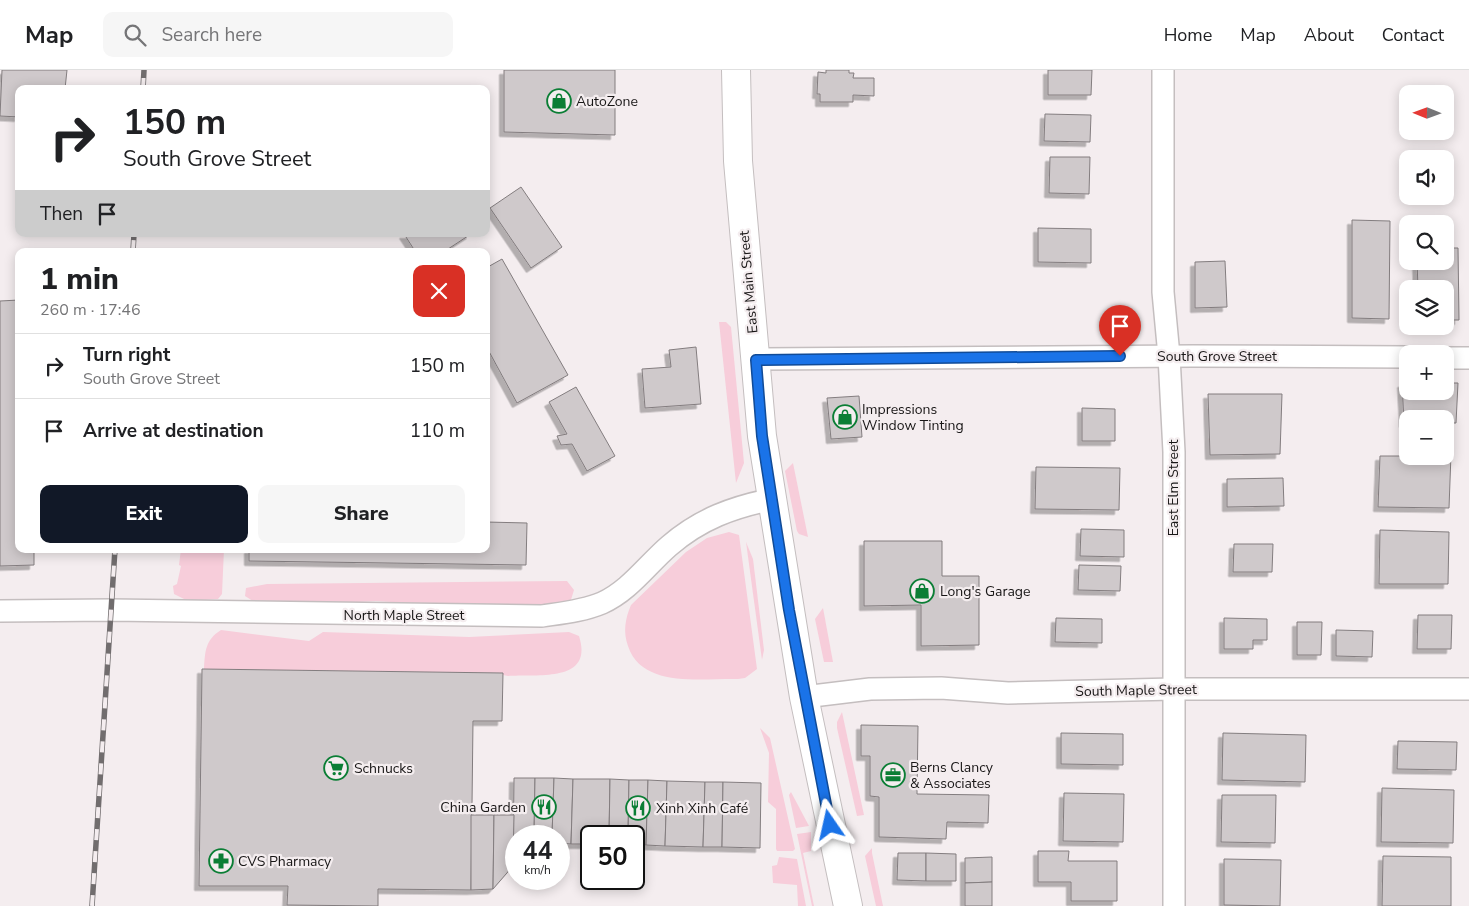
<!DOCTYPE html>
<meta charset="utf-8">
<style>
:root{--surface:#fff;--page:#f6f6f6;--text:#202124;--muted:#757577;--line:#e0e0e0;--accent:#111827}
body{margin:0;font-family:"Nunito Sans",sans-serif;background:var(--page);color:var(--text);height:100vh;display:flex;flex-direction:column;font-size:19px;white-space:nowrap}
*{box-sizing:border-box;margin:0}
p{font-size:16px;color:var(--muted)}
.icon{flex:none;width:28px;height:28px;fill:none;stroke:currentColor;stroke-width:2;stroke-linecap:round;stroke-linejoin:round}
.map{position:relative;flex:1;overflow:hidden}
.sheet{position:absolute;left:15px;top:178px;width:475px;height:305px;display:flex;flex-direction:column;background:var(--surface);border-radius:10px;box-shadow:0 2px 12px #0003}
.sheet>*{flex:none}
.top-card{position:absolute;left:15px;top:15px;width:475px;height:152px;border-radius:10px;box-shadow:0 2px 12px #0003;background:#fff;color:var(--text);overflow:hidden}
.needle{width:32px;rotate:271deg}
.tools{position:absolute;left:1399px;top:15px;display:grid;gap:10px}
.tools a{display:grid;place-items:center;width:55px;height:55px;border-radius:10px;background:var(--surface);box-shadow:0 2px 12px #0003;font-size:25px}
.speed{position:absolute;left:505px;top:755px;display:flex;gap:10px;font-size:25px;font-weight:700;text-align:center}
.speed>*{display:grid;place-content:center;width:65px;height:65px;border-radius:50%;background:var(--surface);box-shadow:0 2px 12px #0003;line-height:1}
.speed small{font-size:12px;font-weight:400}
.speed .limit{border:2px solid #111;border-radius:8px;background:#fff;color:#111}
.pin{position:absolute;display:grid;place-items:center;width:42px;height:42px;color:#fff;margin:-51px -21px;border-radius:50% 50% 50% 0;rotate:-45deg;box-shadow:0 0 5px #0007}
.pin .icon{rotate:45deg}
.me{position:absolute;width:55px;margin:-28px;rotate:349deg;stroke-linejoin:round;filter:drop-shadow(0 0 4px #0008)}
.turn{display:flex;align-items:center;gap:18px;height:105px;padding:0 25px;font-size:22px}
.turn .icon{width:65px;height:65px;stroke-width:2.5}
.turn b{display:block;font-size:35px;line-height:42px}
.then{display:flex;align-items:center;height:48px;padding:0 25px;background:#0003;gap:10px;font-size:19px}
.round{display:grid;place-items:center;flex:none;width:52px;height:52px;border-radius:10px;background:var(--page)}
.headline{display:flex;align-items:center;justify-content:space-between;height:85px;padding:0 25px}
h1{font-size:30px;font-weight:800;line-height:38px}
.cta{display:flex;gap:10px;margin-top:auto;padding:10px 25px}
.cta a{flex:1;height:58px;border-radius:10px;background:var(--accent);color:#fff;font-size:20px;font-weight:800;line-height:58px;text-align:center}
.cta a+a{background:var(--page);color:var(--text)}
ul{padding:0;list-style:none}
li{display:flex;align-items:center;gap:15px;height:65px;padding:0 25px;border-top:1px solid var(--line)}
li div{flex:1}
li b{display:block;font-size:19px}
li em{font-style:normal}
header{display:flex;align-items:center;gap:30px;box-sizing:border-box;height:70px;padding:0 25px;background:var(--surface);border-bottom:1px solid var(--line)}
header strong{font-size:24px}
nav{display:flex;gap:28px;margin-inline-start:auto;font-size:18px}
.search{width:350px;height:45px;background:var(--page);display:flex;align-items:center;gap:12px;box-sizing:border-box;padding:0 18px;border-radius:10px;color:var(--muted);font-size:19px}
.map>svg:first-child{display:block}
.green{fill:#f7cdda}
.building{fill:#cfc9cb;stroke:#837d7f;filter:url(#shadow)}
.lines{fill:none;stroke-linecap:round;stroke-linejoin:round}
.minor-casing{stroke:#c4bebf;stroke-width:24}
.secondary-casing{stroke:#c4bebf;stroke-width:30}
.minor{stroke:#fff;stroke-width:21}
.secondary{stroke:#fff;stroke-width:28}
.rail-casing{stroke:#716d6e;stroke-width:5.5}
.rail{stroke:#f4edef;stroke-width:4;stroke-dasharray:11;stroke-linecap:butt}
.route-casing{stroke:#114b97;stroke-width:12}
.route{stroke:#1a73e8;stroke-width:9}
.labels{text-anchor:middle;stroke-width:4.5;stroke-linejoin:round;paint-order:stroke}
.poi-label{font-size:14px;fill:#181616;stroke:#f4edef;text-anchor:start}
.street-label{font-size:14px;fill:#181616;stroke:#f4edef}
</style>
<header>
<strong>Map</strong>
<div class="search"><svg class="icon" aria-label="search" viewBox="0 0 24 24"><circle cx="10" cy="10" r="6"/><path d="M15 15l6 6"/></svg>Search here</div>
<nav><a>Home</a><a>Map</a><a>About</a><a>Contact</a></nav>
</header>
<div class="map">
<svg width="1469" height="836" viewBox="0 0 1469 836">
<defs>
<filter id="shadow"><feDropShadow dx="-4.5" dy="4.5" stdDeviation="0" flood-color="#0004"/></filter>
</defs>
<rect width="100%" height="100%" fill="#f4edef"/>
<g class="green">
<polygon points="719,252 726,252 731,257 744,393 736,413"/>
<polygon points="793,393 808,467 799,464 797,461 785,401"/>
<path d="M729 462 739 465 757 599 745 608 738 609C703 608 642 619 628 576 623 562 625 549 631 535L686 482 707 468Z"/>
<polygon points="746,472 753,489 764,580 762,590"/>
<polygon points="181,479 224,479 222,524 218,529 188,531 174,524 173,516 177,514 181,496 179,495"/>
<polygon points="567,511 574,520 570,533 531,535 423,534 376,531 320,534 289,534 285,531 259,535 245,526 246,518 267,514"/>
<polygon points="823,538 833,592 824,592 815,549"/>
<path d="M221 560 309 571 323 562 469 567 569 562 579 566C594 613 538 604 508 606L503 605 502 603 204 599C205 582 205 570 221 560Z"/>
<polygon points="842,642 864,745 857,746 837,658 837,652"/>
<polygon points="760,658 770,668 795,779 793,781 777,781 776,779 776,739 768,732 769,683"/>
<polygon points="791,722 809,756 796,758 789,725"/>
<polygon points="811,762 811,781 803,783 814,836 812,836 797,764"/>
<polygon points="872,778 872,783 883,836 876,836 865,786"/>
<polygon points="779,787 797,789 806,836 798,836 797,815 773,813 772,796 777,795"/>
</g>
<g class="building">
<polygon points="2,0 67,0 65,19 19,19 19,47 0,46"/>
<polygon points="504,0 615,0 615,65 504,62"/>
<polygon points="826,0 849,0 849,3 854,3 853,8 874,8 874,26 853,25 853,32 820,32 820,24 817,24 818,2 826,3"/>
<polygon points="1048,0 1092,0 1091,25 1048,25"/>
<polygon points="1045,44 1091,45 1090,72 1044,71"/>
<polygon points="1050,87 1090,87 1089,124 1049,123"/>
<polygon points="521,117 562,177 531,198 490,138"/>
<polygon points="1352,150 1390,151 1389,249 1352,248"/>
<polygon points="1038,158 1091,159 1091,193 1038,192"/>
<polygon points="404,164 471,164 445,181 415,181"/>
<polygon points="1445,178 1458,178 1459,250 1445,250 1445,219 1418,219 1417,191 1445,191"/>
<polygon points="502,189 568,305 517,333 486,276 486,198"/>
<polygon points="1225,191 1227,237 1195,238 1195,192"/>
<polygon points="19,230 19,479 34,479 34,495 0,496 0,231"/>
<polygon points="696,277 701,334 645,338 642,299 671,297 669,280"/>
<polygon points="1402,313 1408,313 1408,321 1445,321 1445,313 1458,313 1456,353 1445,353 1445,349 1408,349 1408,353 1404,353"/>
<polygon points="576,317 615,386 587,401 572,374 561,375 557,366 567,364 549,332"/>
<polygon points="1208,324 1282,324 1280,384 1210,385"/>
<polygon points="859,326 862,367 831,369 827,328"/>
<polygon points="1082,338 1115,339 1115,371 1082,371"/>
<polygon points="1445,384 1451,384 1449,438 1378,437 1380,386 1445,386"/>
<polygon points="1036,397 1120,398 1119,440 1035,439"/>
<polygon points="1283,408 1284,436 1227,437 1227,409"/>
<polygon points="486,452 527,453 526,495 249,491 249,479 486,479"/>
<polygon points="1081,459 1124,460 1124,487 1080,486"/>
<polygon points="1380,460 1449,462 1448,514 1379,514"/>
<polygon points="864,471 942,471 942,506 979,506 979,575 921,576 921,535 864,536"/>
<polygon points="1234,474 1273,474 1272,502 1233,502"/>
<polygon points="1079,495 1121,496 1120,521 1078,520"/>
<polygon points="1418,545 1452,545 1451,579 1417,579"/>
<polygon points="1056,548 1102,549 1102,573 1055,572"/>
<polygon points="1224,548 1267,549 1267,570 1253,570 1253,579 1224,579"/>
<polygon points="1297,552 1322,552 1321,585 1297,585"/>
<polygon points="1336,560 1373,561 1372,587 1336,586"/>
<polygon points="202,599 503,603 502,651 473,651 471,820 378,819 378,836 287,835 288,816 199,816"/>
<polygon points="861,655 918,656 917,724 989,725 988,753 947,752 946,769 879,767 879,727 870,726 870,686 861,686"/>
<polygon points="1061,663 1123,664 1123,695 1061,694"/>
<polygon points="1223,663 1306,665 1305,712 1222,710"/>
<polygon points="1398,671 1457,672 1456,700 1397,699"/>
<polygon points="514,708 535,708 534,766 516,766 516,793 513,796"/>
<polygon points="535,708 554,708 552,766 534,766"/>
<polygon points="554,708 573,709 571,774 559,773 559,766 552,766"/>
<polygon points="573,709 610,709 609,766 591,766 591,774 571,774"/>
<polygon points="610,709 629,710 628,766 609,766"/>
<polygon points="629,710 648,710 646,775 634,775 634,766 628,766"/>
<polygon points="648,710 667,711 665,776 646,775"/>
<polygon points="667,711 705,712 703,777 665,776"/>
<polygon points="705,712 723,712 722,777 703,777"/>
<polygon points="723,712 761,713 760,778 722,777"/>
<polygon points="1382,718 1454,720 1453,773 1381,772"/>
<polygon points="1064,723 1124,724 1123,772 1063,771"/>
<polygon points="1222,725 1276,725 1275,773 1221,772"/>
<polygon points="471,745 494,745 493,819 471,820"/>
<polygon points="494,745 514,745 513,796 493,819"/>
<polygon points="1038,781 1069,781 1068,791 1117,791 1117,831 1071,831 1071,812 1038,812"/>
<polygon points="898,783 926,783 926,811 897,810"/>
<polygon points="926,783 956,784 956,811 926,811"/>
<polygon points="1383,786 1451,787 1451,836 1382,836"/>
<polygon points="992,787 992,812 965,813 965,788"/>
<polygon points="1224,789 1281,790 1280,836 1224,835"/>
<polygon points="992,812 992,836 965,836 965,813"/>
</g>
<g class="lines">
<g class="minor-casing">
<g id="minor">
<polyline points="1163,0 1163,222 1169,286 1174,382 1174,836"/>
<polyline points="1445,288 1469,288"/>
<polyline points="756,289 1193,286 1408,287"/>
<path d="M0 541 111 540 542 546C562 543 583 541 602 533 629 521 647 495 669 476 700 449 733 437 773 429"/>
<polyline points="804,627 870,619 941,618 1008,623 1173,619 1469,619"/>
</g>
</g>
<g class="secondary-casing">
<polyline id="secondary" points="736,0 738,91 762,366 804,627 848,836"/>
</g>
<use href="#minor" class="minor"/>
<use href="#secondary" class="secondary"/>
<g class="rail-casing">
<g id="rail">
<polyline points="143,19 144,0"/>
<polyline points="133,181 134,164"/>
<polyline points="92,836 115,479"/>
</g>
</g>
<use href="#rail" class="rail"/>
</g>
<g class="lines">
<g class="route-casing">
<polyline id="route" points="830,755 789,540 762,366 756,290 1120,286"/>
</g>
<use href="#route" class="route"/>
</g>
<defs>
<g id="shop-ring" transform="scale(1.25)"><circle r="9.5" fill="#f4edef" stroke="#0b7e35" stroke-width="1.5"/><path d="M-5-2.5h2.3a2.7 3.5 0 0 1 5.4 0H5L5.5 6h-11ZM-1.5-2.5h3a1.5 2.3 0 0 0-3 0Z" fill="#0b7e35"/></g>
<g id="supermarket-ring" transform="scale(1.25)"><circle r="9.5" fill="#f4edef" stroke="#0b7e35" stroke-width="1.5"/><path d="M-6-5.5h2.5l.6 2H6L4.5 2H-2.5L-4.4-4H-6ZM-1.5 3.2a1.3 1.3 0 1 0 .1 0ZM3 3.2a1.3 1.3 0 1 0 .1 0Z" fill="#0b7e35"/></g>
<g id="office-ring" transform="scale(1.25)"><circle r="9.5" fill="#f4edef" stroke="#0b7e35" stroke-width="1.5"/><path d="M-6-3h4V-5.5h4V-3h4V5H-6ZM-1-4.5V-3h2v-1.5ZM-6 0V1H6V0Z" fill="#0b7e35"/></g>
<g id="restaurant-ring" transform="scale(1.25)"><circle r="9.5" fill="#f4edef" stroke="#0b7e35" stroke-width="1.5"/><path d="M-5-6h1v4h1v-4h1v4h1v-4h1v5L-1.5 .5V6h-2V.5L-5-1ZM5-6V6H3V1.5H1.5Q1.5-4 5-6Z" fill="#0b7e35"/></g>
<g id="pharmacy-ring" transform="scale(1.25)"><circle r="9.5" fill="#f4edef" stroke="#0b7e35" stroke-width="1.5"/><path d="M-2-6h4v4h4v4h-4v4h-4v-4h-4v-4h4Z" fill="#0b7e35"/></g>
</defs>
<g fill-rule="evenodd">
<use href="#shop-ring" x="559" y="31"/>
<use href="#shop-ring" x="845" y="347"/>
<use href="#shop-ring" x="922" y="521"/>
<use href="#supermarket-ring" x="336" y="698"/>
<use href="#office-ring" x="893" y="705"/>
<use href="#restaurant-ring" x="544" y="737"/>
<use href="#restaurant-ring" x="638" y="738"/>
<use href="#pharmacy-ring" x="221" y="791"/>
</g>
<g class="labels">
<g class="poi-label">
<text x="576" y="36">AutoZone</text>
<text x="862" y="344">Impressions<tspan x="862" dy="16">Window Tinting</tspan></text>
<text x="940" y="526">Long's Garage</text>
<text x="910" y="702">Berns Clancy<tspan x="910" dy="16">&amp; Associates</tspan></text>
<text x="354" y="703">Schnucks</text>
<text x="526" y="742" text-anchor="end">China Garden</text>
<text x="656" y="743">Xinh Xinh Café</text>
<text x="238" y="796">CVS Pharmacy</text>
</g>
<g class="street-label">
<text transform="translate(748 212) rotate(-95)" y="5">East Main Street</text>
<text x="1217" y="291">South Grove Street</text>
<text transform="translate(1173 418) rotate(-90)" y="5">East Elm Street</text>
<text x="404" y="550">North Maple Street</text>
<text transform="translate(1136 620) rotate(-1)" y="5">South Maple Street</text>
</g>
</g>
</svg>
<div class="tools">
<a><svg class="needle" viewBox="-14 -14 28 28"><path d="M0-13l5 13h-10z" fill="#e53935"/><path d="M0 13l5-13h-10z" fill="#757577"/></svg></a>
<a><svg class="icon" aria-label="sound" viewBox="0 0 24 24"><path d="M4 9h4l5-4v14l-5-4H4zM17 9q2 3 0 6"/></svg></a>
<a><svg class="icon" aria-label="search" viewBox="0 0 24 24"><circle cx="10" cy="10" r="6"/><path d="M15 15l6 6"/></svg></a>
<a><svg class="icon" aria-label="layers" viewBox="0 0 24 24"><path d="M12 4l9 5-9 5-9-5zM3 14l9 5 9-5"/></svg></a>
<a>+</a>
<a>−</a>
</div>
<div class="speed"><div>44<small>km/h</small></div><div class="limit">50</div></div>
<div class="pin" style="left:1120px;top:286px;background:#d93025"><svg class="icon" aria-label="arrive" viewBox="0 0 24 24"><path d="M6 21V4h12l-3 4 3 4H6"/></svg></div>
<svg class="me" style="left:830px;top:755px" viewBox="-20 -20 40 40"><path d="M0-17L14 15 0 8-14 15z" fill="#1a73e8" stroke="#fff" stroke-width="4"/></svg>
<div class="top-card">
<div class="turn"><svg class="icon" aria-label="right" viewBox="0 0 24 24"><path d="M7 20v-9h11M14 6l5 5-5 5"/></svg><div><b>150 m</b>South Grove Street</div></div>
<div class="then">Then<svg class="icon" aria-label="arrive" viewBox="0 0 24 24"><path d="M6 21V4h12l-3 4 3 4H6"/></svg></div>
</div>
<section class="sheet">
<div class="headline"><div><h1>1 min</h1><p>260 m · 17:46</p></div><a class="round" style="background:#d93025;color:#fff"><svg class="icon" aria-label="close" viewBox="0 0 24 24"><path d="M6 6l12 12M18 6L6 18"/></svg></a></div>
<ul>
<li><svg class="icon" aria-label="right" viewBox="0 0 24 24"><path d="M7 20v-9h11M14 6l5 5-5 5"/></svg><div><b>Turn right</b><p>South Grove Street</p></div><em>150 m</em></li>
<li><svg class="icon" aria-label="arrive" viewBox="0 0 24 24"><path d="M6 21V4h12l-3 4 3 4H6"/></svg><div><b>Arrive at destination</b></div><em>110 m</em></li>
</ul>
<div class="cta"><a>Exit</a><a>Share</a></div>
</section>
</div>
